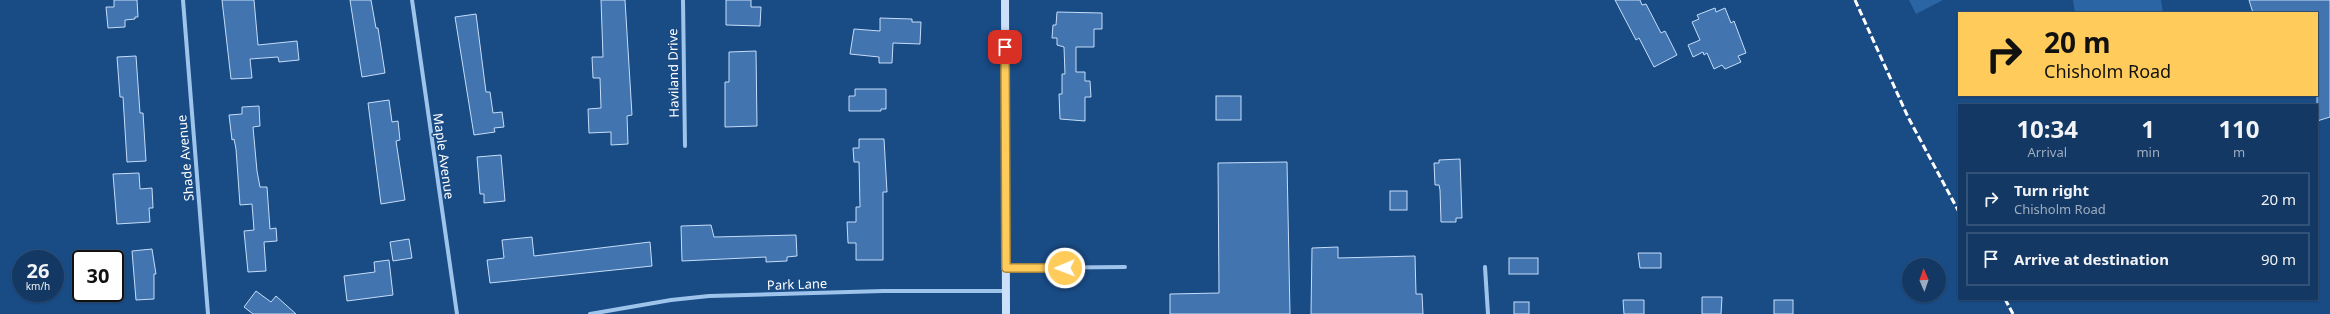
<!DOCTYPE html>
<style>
:root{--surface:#133864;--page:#20436d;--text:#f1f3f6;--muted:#9dacbf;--line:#325278}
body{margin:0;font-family:"Noto Sans",sans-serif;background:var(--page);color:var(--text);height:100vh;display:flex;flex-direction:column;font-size:15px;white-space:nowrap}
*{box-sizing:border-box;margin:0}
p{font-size:13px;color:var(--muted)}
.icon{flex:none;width:22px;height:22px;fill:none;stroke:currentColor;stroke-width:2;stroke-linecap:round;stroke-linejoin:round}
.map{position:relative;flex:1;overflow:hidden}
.details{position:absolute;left:1958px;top:104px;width:360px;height:196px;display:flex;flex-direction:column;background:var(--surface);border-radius:0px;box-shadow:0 1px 3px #0004,0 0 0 1px var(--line)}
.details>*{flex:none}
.guide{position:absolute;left:1958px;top:12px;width:360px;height:84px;border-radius:0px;box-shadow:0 1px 3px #0004,0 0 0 1px var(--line);background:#ffcc5b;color:#111;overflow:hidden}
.needle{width:26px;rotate:358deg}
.fabs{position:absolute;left:1902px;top:258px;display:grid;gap:8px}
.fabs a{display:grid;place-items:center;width:44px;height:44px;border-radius:50%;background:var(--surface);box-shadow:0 1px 3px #0004,0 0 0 1px var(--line);font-size:20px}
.speed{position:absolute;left:12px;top:250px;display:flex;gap:8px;font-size:20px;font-weight:700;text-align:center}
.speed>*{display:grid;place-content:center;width:52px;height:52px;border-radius:50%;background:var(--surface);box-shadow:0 1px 3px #0004,0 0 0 1px var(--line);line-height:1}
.speed small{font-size:10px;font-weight:400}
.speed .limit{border:2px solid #111;border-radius:6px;background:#fff;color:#111}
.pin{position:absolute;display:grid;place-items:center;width:34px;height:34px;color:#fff;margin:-17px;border-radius:8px;box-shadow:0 2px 6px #0006}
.me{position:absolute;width:44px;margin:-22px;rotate:269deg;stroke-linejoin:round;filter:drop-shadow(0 0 3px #0008)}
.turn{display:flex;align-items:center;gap:14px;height:84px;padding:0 20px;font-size:18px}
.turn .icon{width:52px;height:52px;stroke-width:2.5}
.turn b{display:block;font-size:28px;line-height:34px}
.eta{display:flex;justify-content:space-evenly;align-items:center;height:68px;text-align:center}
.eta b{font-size:24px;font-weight:700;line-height:28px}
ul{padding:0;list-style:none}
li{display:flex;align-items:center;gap:12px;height:54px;margin:0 8px 6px;padding:0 12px;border:2px solid var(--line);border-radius:0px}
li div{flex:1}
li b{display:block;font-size:15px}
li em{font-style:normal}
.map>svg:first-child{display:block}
.green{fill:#2c65a3}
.building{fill:#4275af;stroke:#c5ddf9}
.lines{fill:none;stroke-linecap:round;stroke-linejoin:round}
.minor{stroke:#9fc4ec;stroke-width:4}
.secondary{stroke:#cce0f9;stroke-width:8}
.rail{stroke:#fff;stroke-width:3;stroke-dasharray:7 3;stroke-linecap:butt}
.route-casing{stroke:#a6853b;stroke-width:10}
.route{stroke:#ffcc5b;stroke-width:7}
.labels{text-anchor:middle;stroke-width:3;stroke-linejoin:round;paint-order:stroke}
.street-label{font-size:13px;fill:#fff;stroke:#194b85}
</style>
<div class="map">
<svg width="2330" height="314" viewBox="0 0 2330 314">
<rect width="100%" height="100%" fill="#194b85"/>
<g class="green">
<polygon points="1909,0 1943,0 1916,14"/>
<polygon points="2073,0 2161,0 2163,13 2075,13"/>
</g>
<g class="building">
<polygon points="114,0 137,0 138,17 135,17 135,19 125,20 125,27 108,28 106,7 114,7"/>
<polygon points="222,0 254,0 258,45 297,41 299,60 279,62 278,57 250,59 252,78 231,79"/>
<polygon points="350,0 371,0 376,28 378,28 385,73 362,77"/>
<polygon points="601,0 625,0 632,115 627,116 628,144 611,145 611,132 589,133 588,109 601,108 600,78 593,78 592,57 603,57"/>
<polygon points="726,0 751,0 751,7 761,7 760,26 726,25"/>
<polygon points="1615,0 1640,0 1642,5 1646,4 1661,33 1665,31 1677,55 1654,67 1639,38 1636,40"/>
<polygon points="2249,0 2330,0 2330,117 2317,121 2317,13 2253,13"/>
<polygon points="1715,8 1716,12 1725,8 1731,23 1734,21 1746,53 1738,56 1741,62 1725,69 1722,65 1714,69 1707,53 1704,55 1703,52 1693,57 1688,45 1700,40 1692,22 1699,19 1697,15"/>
<polygon points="1057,12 1102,13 1102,29 1094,29 1094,47 1076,47 1076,72 1085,72 1085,81 1090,81 1091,97 1085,97 1085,121 1060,119 1059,94 1062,94 1062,74 1065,74 1064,47 1057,45 1057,38 1052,38 1053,25 1056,25"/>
<polygon points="476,14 486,92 490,92 493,113 502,112 504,127 494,128 495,132 474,135 455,17"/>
<polygon points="880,18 912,19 912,22 921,22 920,44 893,43 892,63 879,63 879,57 850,54 854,29 880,31"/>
<polygon points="756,51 757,126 725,127 725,82 729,82 729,52"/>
<polygon points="136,56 140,113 143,113 146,161 127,162 123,97 120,97 117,57"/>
<polygon points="855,89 886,89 886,109 881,109 881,111 849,111 849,96 855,96"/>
<rect x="1216" y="96" width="25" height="24"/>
<polygon points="389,100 392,122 398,121 400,140 396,141 405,200 381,204 368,103"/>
<polygon points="259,106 260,126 253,127 257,171 260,187 267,187 270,229 276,228 277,241 264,242 266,271 248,272 244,231 254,230 252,204 240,205 236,149 234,139 232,140 229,115 242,114 242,107"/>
<polygon points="859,139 884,139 887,192 883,192 883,260 856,260 856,243 848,243 847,222 856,222 856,207 860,207 859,162 854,162 853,148 859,148"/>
<polygon points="501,155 505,201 484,203 484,194 480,194 477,157"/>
<polygon points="1460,159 1462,218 1456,218 1456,222 1441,222 1440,190 1439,185 1435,185 1434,163 1439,163 1439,160"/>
<polygon points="1287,162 1290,314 1170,314 1170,294 1219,293 1218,163"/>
<polygon points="139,173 140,189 152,188 153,208 149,208 150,222 117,224 113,174"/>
<rect x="1390" y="191" width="17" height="19"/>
<polygon points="711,225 714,237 796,235 797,256 787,257 787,261 766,262 766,257 682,261 681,226"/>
<polygon points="532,237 534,256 650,242 652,266 490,283 487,260 504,258 502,240"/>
<polygon points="409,239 412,258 393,261 390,242"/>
<polygon points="1338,247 1338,258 1415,256 1416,294 1422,294 1423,314 1311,314 1312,248"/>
<polygon points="152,249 156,274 154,274 154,299 136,300 132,251"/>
<polygon points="1638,253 1661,253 1661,268 1640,268"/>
<rect x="1509" y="258" width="29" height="16"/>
<polygon points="389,260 393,295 347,301 344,276 375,272 374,262"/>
<polygon points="256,291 271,302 276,296 296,314 253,314 244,307"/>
<polygon points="1702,297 1722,297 1721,314 1702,314"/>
<polygon points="1623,300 1644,300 1644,314 1624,314"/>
<rect x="1774" y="300" width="19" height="14"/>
<rect x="1514" y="302" width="15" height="12"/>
</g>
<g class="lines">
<g class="minor">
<polyline points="183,0 208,314"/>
<polyline points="412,0 457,314"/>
<polyline points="683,0 685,146"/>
<polyline points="1485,267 1488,314"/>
<polyline points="1006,268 1125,267"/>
<polyline points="590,314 671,300 709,296 883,291 1006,291"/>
</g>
<polyline class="secondary" points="1005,0 1006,314"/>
<g class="rail">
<polyline points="1855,0 1908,117 1959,212"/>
<polyline points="2005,299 2013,314"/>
</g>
</g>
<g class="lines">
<g class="route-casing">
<polyline id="route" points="1005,47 1006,268 1065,268"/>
</g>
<use href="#route" class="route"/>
</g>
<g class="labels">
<g class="street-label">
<text transform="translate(673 73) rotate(-91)" y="5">Haviland Drive</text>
<text transform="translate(444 156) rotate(82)" y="5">Maple Avenue</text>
<text transform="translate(185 158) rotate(-95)" y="5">Shade Avenue</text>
<text transform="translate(797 284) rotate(-2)" y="5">Park Lane</text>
</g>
</g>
</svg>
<div class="fabs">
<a><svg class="needle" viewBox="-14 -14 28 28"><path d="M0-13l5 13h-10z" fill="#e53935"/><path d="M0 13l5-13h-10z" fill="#9dacbf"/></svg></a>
</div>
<div class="speed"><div>26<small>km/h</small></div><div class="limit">30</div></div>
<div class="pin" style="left:1005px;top:47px;background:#d93025"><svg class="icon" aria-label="arrive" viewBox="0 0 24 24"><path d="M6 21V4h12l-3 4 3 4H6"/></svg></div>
<svg class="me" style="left:1065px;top:268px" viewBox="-20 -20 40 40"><circle r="17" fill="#ffcc5b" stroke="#fff" stroke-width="3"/><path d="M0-11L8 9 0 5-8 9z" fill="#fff"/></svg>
<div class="guide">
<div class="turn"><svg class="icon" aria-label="right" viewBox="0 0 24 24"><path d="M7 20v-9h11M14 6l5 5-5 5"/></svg><div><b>20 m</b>Chisholm Road</div></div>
</div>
<section class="details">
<div class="eta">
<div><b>10:34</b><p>Arrival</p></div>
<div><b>1</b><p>min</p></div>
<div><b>110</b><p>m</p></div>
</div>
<ul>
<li><svg class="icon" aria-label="right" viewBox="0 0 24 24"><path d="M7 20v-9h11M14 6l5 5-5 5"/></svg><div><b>Turn right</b><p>Chisholm Road</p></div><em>20 m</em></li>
<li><svg class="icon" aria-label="arrive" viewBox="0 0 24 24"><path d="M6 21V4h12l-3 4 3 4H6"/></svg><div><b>Arrive at destination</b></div><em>90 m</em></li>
</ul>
</section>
</div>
